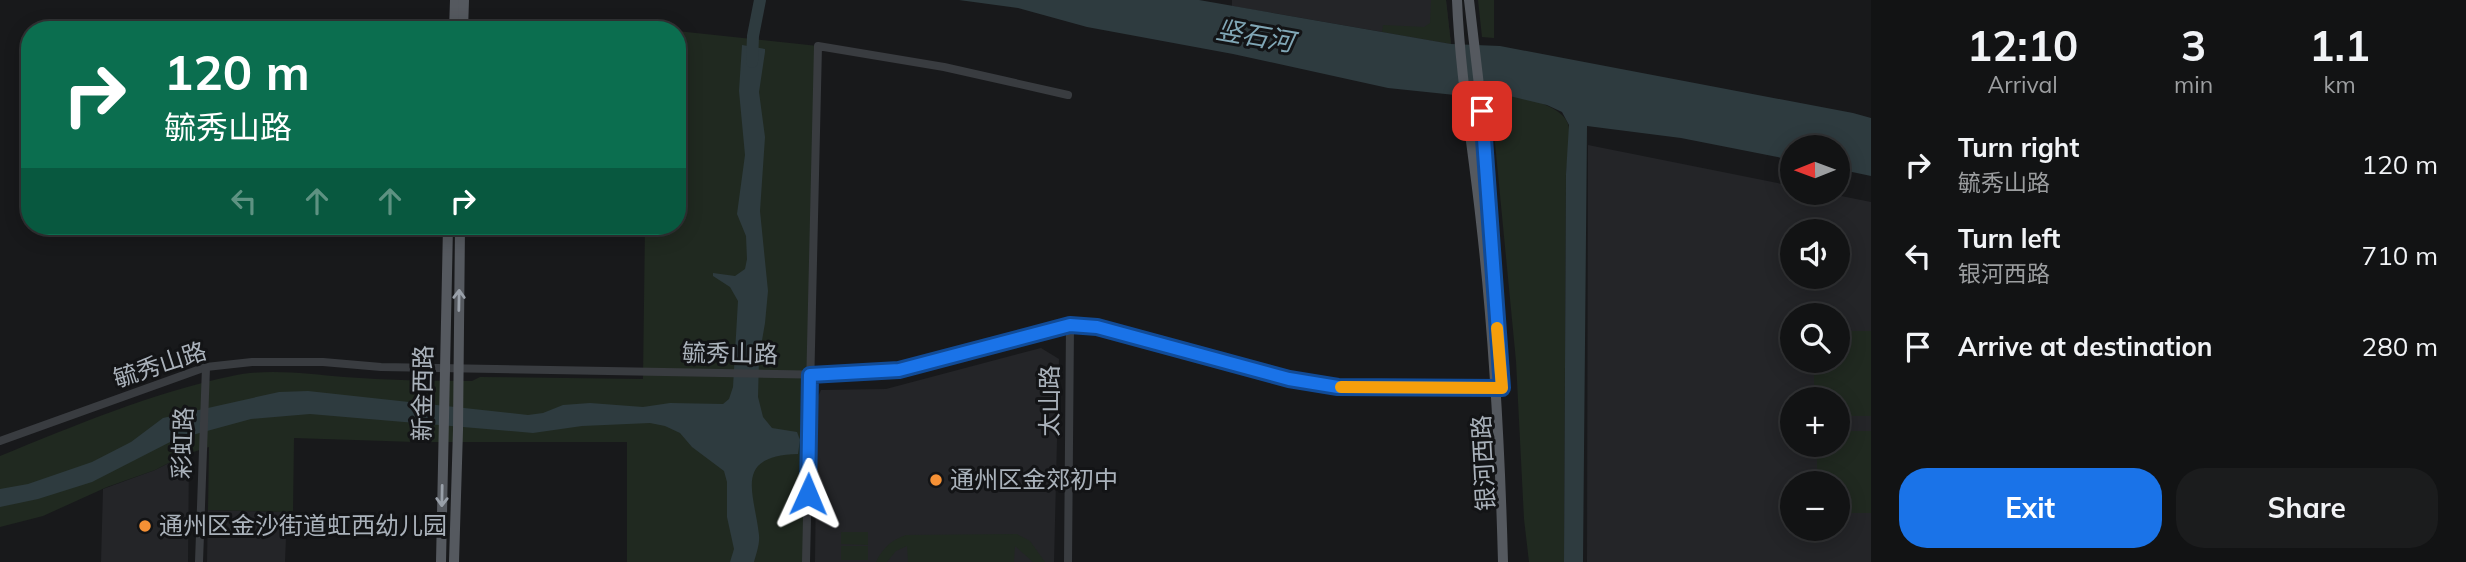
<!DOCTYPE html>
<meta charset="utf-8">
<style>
:root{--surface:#121314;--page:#1b1c1d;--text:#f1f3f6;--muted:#9c9ea0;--line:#313234;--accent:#1a73e8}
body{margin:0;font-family:Mulish,"Noto Sans SC",sans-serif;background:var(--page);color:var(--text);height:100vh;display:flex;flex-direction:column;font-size:26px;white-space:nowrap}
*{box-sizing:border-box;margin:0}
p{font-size:23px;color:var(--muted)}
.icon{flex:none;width:38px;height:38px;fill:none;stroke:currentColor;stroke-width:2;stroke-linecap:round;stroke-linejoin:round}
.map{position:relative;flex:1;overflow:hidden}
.side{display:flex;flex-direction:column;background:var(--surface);width:595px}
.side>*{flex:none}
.hud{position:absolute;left:21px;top:21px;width:665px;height:214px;border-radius:28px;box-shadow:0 4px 18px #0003,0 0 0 2px var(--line);background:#0b6e4f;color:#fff;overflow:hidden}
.needle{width:46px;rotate:269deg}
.buttons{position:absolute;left:1780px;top:135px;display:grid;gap:14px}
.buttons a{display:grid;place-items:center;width:70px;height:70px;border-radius:50%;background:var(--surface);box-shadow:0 4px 18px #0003,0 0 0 2px var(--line);font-size:35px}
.pin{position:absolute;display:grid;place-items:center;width:60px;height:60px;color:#fff;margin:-30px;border-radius:14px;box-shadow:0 4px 10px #0006}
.me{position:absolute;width:77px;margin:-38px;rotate:1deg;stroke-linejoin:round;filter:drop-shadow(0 0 5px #0008)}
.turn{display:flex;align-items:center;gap:24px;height:147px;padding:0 28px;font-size:32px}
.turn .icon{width:91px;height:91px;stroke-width:2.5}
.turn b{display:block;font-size:49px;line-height:60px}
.lanes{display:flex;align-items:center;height:66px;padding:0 28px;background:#0003;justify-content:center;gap:35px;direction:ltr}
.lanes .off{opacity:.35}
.eta{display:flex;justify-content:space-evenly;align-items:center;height:119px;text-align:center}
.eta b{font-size:42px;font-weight:700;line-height:49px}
.cta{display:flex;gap:14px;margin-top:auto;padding:14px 28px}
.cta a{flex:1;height:80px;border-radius:28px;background:var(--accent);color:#fff;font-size:28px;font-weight:700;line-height:80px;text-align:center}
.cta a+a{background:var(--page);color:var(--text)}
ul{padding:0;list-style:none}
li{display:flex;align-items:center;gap:21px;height:91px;padding:0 28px}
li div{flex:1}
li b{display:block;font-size:26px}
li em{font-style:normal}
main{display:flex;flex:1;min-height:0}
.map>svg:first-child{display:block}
.built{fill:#242528;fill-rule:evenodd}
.green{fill:#202920}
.water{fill:#2e3b3f}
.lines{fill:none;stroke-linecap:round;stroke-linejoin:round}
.river{stroke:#2e3b3f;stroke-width:12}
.minor{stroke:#393c40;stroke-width:8}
.major{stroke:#55595f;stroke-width:10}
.oneway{stroke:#99a0a9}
.route-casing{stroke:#114b97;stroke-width:18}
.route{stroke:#1a73e8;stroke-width:12}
.slow{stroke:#f59e0b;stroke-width:12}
.poi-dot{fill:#f69135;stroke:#131416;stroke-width:2.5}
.labels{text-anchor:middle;stroke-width:6;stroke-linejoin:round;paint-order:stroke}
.street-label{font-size:24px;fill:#aab2bb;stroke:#131416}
.poi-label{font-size:24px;fill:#aab2bb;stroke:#131416;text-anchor:start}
.water-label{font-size:26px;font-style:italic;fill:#81a7b6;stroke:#131416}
</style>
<main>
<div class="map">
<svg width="1871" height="562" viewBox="0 0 1871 562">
<rect width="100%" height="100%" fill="#18191b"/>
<g class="built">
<polygon points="1232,0 1446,0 1451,44 1232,6"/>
<path d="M1588 145 1792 186V192L1826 193 1871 202V562H1587ZM1792 231H1838V276H1792ZM1792 315H1838V360H1792ZM1792 399H1838V444H1792ZM1792 483H1838V528H1792Z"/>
<polygon points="1041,348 1059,359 1054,562 815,562 817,399 821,390 886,389"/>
<polygon points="189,453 188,562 101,562 103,489 155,470"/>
<polygon points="208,510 287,512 285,562 207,562"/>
</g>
<g class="green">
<polygon points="1431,0 1446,0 1451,44 1382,32 1383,25 1424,27 1430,23"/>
<polygon points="1478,0 1494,0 1494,38 1482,37"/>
<path d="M677 31 818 46 806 562H627V442H415L294 438 293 512H287L208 510 209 447 184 455 155 470 107 487 43 516 0 527V456C76 425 152 393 232 376 268 368 308 374 344 377 387 380 429 381 472 381L480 377 643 379 645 226H677Z"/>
<path d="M1490 91C1509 93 1562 103 1568 124 1572 135 1567 161 1566 174L1564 562H1529L1524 519 1516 361Z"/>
<polygon points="1838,331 1871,331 1871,416 1838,416 1838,399 1814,399 1814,361 1838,360"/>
<polygon points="1838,431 1871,431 1871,513 1838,513 1838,483 1817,483 1817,445 1838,444"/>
<polygon points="841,532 868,532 868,545 841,544"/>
<path d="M1017 534 1030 541 1045 562H1033L1015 546 1014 562H908L907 546 896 551 887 562H876C883 547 892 540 906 535Z"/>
<rect x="841" y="546" width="27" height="14"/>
</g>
<g class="water">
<polygon points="959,0 1199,0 1451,44 1500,46 1853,113 1871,118 1871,176 1838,169 1838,147 1792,147 1792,160 1681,138 1587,126 1583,562 1564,562 1566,174 1569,125 1562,112 1547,105 1489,91 1455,95 1388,88 1233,54 1087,27 1018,8"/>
<path d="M742 45 765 49V52L759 92 765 137 760 211 768 291 765 323 759 358 758 397 763 417 772 428 797 432 800 440 798 454C733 456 754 491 759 535 760 544 756 554 754 562H730L734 549 727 517V482L724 471 692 447 680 433 665 426 650 423 582 426 533 433 310 414 251 419 174 440 92 482 38 499 0 507V489L28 484 92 462 131 442 163 418 279 392 308 391 528 415 543 413 563 405 590 403 643 407 670 403 723 404 729 399 733 387 738 301 730 287 713 276V273L735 276 745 269 747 259 746 236 737 214 745 155 739 91Z"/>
</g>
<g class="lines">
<polyline class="river" points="752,62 753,36 760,0"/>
<g class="minor">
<polyline points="0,441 206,367 252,362 323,362 381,367 833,375 899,371 1070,325 1097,327 1289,379 1338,387 1501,388"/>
<polyline points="199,562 206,367"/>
<polyline points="806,562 818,46 944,67 1068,95"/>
<polyline points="1068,562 1070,325"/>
</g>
<g class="major">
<path d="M1457 0C1460 75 1473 148 1481 222 1494 335 1500 448 1503 562"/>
<polyline points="1469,0 1482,111 1496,313"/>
<polyline points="454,30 455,0"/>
<polyline points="463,30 464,0"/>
<polyline points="441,562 448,226"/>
<polyline points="454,562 458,430 460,226"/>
</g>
</g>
<defs><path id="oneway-shaft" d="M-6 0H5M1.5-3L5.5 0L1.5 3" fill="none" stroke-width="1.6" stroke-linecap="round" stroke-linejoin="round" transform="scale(1.75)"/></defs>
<g class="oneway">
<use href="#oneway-shaft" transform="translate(459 300) rotate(-89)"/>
<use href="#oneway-shaft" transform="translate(442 496) rotate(91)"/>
</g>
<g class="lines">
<g class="route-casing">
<polyline id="route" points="808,494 810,375 899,370 1070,325 1097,327 1289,379 1338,387 1502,388 1482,111"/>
</g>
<use href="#route" class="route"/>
<polyline class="slow" points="1341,387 1502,388 1497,328"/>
</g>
<g class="poi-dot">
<circle cx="936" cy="480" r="7"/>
<circle cx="145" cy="526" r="7"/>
</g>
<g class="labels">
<g class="street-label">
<text transform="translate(730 354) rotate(1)" y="8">毓秀山路</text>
<text transform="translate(160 365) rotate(-18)" y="8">毓秀山路</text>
<text transform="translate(423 393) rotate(-89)" y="8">新金西路</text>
<text transform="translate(1050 401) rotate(-90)" y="8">太山路</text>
<text transform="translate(183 443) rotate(-88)" y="8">彩虹路</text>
<text transform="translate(1484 463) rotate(-93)" y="8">银河西路</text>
</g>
<g class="poi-label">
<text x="950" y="488">通州区金郊初中</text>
<text x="159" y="534">通州区金沙街道虹西幼儿园</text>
</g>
<g class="water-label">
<text transform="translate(1255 36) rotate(10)" y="9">竖石河</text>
</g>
</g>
</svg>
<div class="buttons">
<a><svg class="needle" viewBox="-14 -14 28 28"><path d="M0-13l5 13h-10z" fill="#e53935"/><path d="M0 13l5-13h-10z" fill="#9c9ea0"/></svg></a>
<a><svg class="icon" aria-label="sound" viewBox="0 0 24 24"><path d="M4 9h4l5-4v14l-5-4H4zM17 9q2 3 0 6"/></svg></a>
<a><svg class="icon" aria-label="search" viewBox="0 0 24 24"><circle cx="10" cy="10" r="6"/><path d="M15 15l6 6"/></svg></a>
<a>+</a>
<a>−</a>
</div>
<div class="pin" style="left:1482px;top:111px;background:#d93025"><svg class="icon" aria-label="arrive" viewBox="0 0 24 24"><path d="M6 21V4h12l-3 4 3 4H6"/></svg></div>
<svg class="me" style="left:808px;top:494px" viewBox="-20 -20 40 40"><path d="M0-17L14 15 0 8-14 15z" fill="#1a73e8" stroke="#fff" stroke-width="4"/></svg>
<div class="hud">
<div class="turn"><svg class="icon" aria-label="right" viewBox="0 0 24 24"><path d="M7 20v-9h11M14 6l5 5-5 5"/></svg><div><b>120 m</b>毓秀山路</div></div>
<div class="lanes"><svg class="icon off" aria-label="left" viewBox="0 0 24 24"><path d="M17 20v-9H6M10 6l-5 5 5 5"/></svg><svg class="icon off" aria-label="ahead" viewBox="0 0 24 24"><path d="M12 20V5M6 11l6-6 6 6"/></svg><svg class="icon off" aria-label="ahead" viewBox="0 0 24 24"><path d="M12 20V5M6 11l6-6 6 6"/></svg><svg class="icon" aria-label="right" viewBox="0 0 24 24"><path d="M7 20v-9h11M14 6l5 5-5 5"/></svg></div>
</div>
</div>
<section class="side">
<div class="eta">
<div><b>12:10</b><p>Arrival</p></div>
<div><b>3</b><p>min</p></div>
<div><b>1.1</b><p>km</p></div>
</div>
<ul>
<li><svg class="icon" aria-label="right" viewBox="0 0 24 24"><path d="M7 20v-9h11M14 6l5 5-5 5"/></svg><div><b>Turn right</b><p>毓秀山路</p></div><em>120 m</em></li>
<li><svg class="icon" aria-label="left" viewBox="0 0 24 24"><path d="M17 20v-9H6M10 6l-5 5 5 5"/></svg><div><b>Turn left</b><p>银河西路</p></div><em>710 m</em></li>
<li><svg class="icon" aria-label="arrive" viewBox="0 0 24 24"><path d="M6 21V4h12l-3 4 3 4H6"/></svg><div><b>Arrive at destination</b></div><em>280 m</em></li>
</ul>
<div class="cta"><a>Exit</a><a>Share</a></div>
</section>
</main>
